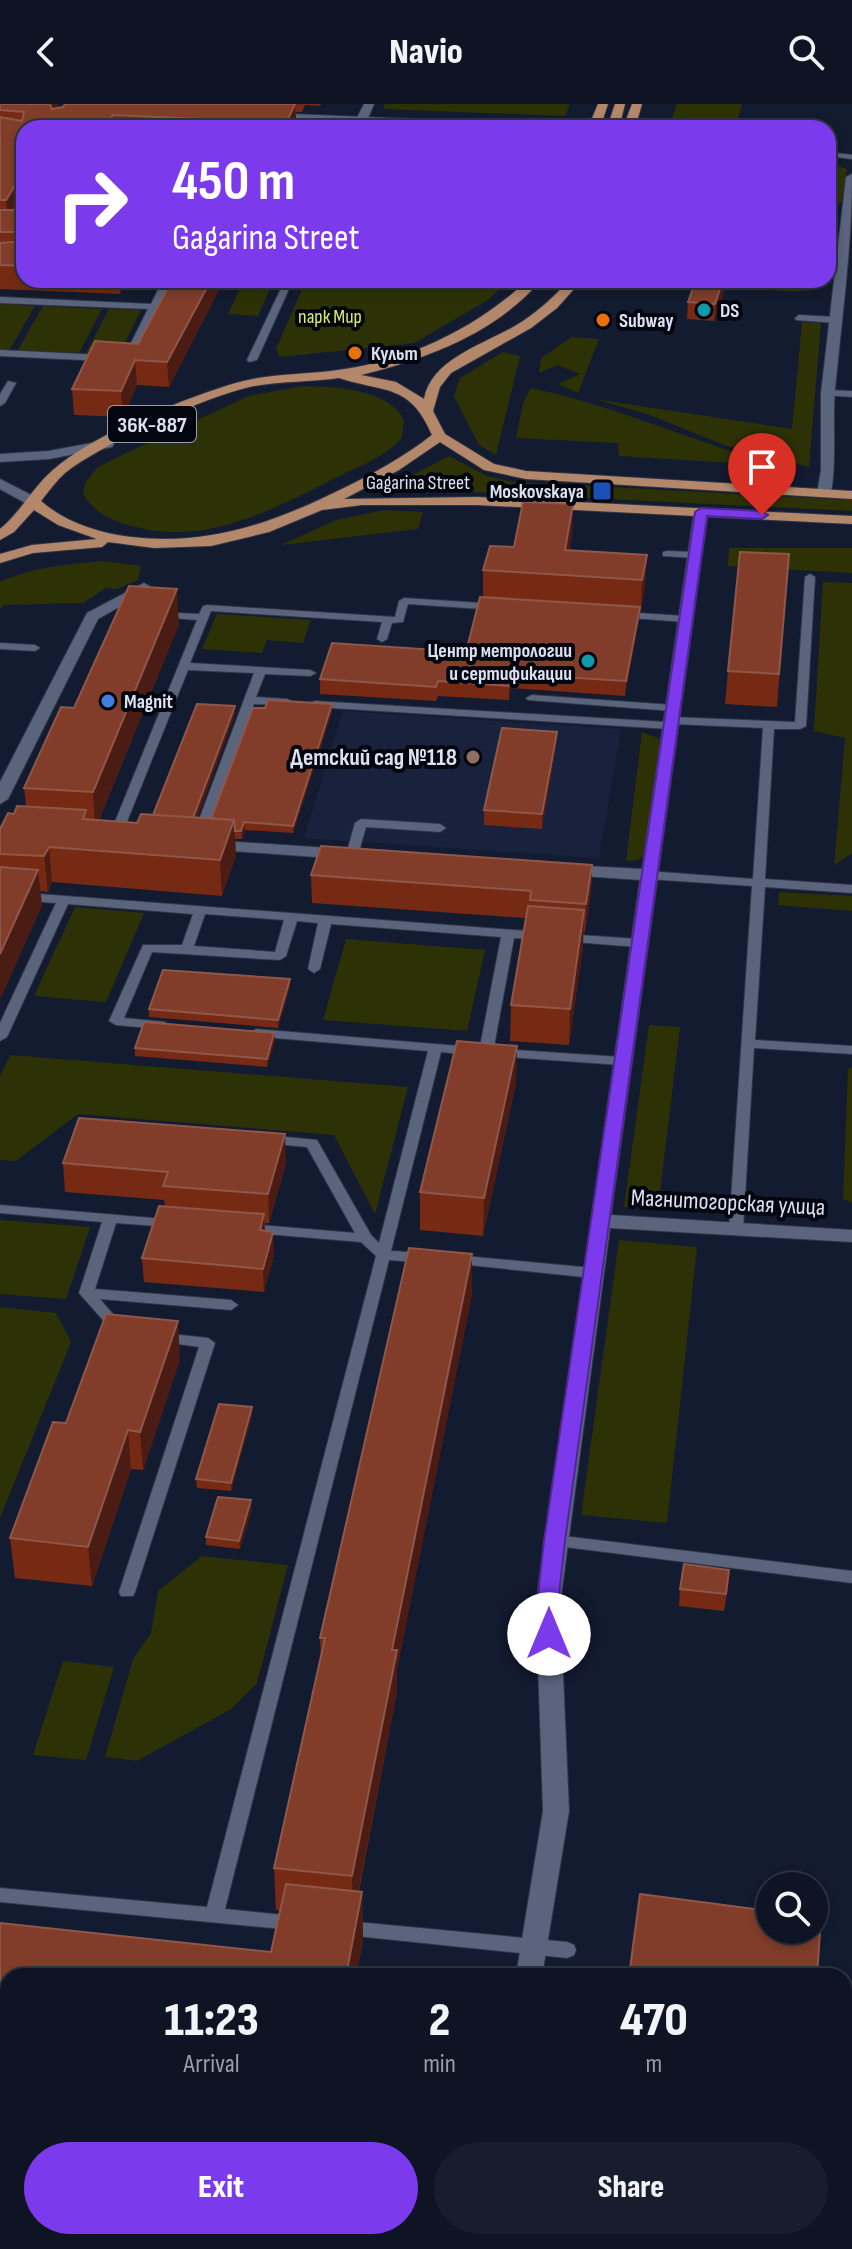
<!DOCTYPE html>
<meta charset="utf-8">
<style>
:root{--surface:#0e1424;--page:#171d2c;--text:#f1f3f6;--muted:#9b9ea6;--line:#2e3341;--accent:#7c3aed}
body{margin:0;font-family:"Sofia Sans Condensed",sans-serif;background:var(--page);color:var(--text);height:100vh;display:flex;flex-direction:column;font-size:30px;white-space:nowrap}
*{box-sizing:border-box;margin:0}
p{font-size:26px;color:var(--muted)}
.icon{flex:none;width:44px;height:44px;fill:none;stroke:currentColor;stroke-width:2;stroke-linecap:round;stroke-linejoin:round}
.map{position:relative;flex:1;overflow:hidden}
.side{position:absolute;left:0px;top:1864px;width:852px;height:282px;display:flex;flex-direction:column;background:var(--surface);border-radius:24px 24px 0 0;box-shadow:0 4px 12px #0003,0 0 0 2px var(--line)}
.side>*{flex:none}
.hud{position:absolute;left:16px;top:16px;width:820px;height:168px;border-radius:24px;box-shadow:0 4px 12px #0003,0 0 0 2px var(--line);background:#7c3aed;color:#fff;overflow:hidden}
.controls{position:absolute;left:756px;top:1768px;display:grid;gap:16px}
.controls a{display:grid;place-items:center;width:72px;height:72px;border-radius:50%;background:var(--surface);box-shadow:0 4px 12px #0003,0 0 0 2px var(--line);font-size:40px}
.pin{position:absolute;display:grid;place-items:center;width:68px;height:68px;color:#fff;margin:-82px -34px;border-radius:50% 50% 50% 0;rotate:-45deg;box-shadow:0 0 8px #0007}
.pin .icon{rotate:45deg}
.me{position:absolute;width:88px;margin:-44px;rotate:0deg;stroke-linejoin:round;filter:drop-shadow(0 0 6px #0008)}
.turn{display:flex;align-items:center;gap:28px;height:168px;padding:0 24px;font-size:36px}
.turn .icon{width:104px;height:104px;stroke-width:2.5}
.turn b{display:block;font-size:56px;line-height:68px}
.eta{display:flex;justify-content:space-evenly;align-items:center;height:136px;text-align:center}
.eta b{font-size:48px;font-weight:800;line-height:56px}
.primary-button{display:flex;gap:16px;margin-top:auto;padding:16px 24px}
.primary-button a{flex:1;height:92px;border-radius:48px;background:var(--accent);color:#fff;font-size:32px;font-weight:800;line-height:92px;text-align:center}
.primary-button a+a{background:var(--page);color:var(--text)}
header{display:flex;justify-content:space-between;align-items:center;height:104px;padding:0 24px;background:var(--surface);font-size:36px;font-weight:800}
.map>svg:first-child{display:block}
.built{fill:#18223d}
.green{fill:#2d3206}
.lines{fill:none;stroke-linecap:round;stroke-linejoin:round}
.service-casing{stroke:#323547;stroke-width:2}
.minor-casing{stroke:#323547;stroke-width:2}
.tertiary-casing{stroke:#323547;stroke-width:2}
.secondary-casing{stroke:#323547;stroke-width:2}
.primary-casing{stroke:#323547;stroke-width:2}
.service{fill:#5a647d;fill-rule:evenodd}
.minor{fill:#5a647d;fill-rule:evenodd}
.tertiary{fill:#5a647d;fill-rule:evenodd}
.secondary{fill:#5a647d;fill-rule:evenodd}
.primary{fill:#b38769;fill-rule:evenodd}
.wall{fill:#762a13}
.shaded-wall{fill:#4a1c14}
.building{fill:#813d2a;stroke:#8f5749;stroke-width:2}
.route{fill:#7c3aed;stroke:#51269a;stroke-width:2}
.culture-dot{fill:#0f9aa8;stroke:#04060f;stroke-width:3}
.food-dot{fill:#e8710a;stroke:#04060f;stroke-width:3}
.transit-dot{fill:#1a4fb4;stroke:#04060f;stroke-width:3}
.shop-dot{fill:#3f7fe0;stroke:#04060f;stroke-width:3}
.education-dot{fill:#8d6e63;stroke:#04060f;stroke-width:3}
.labels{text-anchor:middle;stroke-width:8;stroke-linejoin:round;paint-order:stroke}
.far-poi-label{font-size:20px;font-weight:bold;fill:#dbe1f0;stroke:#04060f;text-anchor:start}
.far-park-label{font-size:20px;fill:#dbec6f;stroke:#04060f}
.far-street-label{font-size:20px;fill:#dbe1f0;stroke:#04060f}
.shield{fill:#04060f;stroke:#9a9fac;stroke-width:2}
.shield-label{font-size:22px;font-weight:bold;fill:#dbe1f0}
.poi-label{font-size:24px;font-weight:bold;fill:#dbe1f0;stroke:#04060f;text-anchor:end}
.street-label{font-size:24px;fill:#dbe1f0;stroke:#04060f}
</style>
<header><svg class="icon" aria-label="back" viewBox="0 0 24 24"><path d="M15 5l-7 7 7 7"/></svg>Navio<svg class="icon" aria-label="search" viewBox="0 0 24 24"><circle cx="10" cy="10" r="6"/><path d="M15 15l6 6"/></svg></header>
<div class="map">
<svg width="852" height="2145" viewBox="0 0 852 2145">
<rect width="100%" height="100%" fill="#131b30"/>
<polygon class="built" points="343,607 621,625 599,754 304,734"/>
<g class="green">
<polygon points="385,0 570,0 565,12 383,5"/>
<polygon points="677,0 742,0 736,24 669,24"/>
<polygon points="828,58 847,65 842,98 828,105"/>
<polygon points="244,176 274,176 258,212 228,210"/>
<polygon points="306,176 509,176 488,196 414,239 280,253 276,245"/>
<path d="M746 176H824L823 182C804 191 766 188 746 180Z"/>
<polygon points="0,200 35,202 10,245 0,245"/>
<polygon points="43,202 102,205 79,249 18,246"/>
<polygon points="109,205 141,206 119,251 86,249"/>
<polygon points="802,218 821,219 809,363 727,342 647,310 594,295 792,325"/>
<polygon points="572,233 599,235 578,289 558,280 580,270 557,261 539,269 541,254"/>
<polygon points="503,248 520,252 496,351 479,341 454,292 460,274"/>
<path d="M303 282C334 283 388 284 404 316L402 333C387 353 357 363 335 374 272 406 205 443 132 422 112 417 93 408 83 390L85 379 98 363 141 342 249 292Z"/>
<path d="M531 284C617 302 697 340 782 362L619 352 618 339 516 334 523 299Z"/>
<polygon points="449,352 487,372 513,378 852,396 852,407 388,384"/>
<polygon points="384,406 423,408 418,425 281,441 336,416"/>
<polygon points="729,444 852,444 852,469 728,462"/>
<path d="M104 457 141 462 138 476 117 485 106 484 83 499 3 501 0 506V478C34 463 67 460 104 457Z"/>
<polygon points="823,478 852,479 852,749 834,762 845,634 814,627"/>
<polygon points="217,510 311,516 303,539 267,536 262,549 202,545"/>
<polygon points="642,628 660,635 644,751 638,756 626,757"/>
<polygon points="779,788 852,792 852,807 778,801"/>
<polygon points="75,803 144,809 106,898 34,892"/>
<polygon points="346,835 485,846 467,927 323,916"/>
<polygon points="649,921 680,923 658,1105 624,1103"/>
<polygon points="10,951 408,983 375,1110 334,1031 78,1010 16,1057 0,1056 0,972"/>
<polygon points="852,963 852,1099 843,1095 848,965"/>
<polygon points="0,1116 90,1123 66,1195 0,1190"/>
<polygon points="619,1136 697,1143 667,1419 581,1411"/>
<polygon points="0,1203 56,1209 71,1238 0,1414"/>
<polygon points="202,1452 288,1461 257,1579 231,1605 137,1657 105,1653 133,1555 151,1529 158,1487"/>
<polygon points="63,1557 114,1563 86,1656 33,1651"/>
<polygon points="602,2138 750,2138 803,2145 624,2145"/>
</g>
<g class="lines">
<g class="service-casing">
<g id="service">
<polygon points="828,48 852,51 852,55 828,52"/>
<polygon points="163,176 171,176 133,255 128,258 123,255 148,205 0,199 0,193 151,200"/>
<polygon points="285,176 293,176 257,256 249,258 247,256"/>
<polygon points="799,211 835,213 839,216 835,219 796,216 795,214"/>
<polygon points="0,246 103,251 108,254 103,257 0,252"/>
<polygon points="8,277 16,279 5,299 0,302 0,290"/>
<polygon points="828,286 852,287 852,293 825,291 825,287"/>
<polygon points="667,447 695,448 700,451 695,454 663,452 663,448"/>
<polygon points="810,470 815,473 806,622 800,625 774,625 765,775 852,781 852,789 765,783 755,936 852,942 852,950 754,944 743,1125 736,1130 729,1125 752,782 648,775 642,771 648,767 753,775 763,624 674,620 676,622 670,625 315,603 309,600 315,597 667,618 665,616 671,613 795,618 805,473"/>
<polygon points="404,494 497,500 502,503 497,506 408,500 403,518 392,519 387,535 382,538 377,535 382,518 211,507 190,559 310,566 316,569 310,572 265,570 256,593 287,595 293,598 287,601 254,600 206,729 200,733 194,729 254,569 188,566 120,735 114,739 110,738 108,735 197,516 159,513 155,512 155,508 199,510 203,502 207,501 395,513 399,497"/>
<polygon points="622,508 685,512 690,515 685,518 618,513 617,511"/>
<polygon points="0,539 35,541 40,544 35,547 0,545"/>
<polygon points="532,591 673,601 679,604 673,607 528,596 526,594"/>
<polygon points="361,715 440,720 446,724 440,728 366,723 358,751 356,754 348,754 346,751 355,719"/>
<path d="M0 787 540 828 546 832 540 836 514 834 493 948 486 952 479 948 501 833 331 820 320 865 314 869 308 865 318 819 297 817 286 852 280 856 152 848 124 914 165 918 167 921 165 924 160 925 116 921 109 917 143 841H182L193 810 68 800 7 933 0 937V919L56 799 0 795ZM205 810 284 816 275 848 194 842Z"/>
<polygon points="565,830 638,835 644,839 638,843 561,837 559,834 561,831"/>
<polygon points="256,925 471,943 478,947 471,951 441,948 391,1147 425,1149 432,1154 425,1159 389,1156 225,1805 294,1812 301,1814 303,1819 301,1824 294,1826 0,1798 0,1784 207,1803 376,1152 361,1138 243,1128 241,1125 248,1120 355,1129 307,1043 265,1039 258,1035 265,1031 317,1036 371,1131 379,1139 428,947 251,932 249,929"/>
<polygon points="500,945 621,953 628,957 621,961 495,952 493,949 495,946"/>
<polygon points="0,1101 176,1116 178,1119 171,1123 116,1119 95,1185 231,1196 238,1201 231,1206 100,1195 123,1222 121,1225 111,1225 79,1189 102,1118 0,1109"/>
<polygon points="454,1151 593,1164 600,1169 593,1174 449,1159 447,1156 449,1153"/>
<polygon points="162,1229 208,1234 215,1239 135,1488 133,1492 121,1492 119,1488 199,1243 157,1237 155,1234"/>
<polygon points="555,1431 852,1467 852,1479 549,1441 547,1437 549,1433"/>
<polygon points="346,1817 567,1838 574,1841 576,1846 574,1851 567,1854 346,1831 339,1829 337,1824 339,1819"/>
</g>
</g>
<g class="minor-casing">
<g id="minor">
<polygon points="364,0 374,0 364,24 352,24"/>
<path d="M852 70C852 142 842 213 835 285 832 320 837 354 831 389L824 393 817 389 821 366V289L846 73Z"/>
<polygon points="701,404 708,408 611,1111 852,1126 852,1138 610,1124 560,1500 569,1707 542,1872 516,1872 543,1707 536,1500 640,776 568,771 559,766 568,761 642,765 694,408"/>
<polygon points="144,479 151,483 149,486 98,515 8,695 0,700 0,678 87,509"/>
<polygon points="209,736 344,745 353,750 344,755 203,745 200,741 203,737"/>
<polygon points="460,2138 490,2138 489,2145 459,2145"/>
</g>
</g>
<g class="tertiary-casing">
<g id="tertiary">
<polygon points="0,2103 8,2104 8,2130 0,2129"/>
<polygon points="146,2138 223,2138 227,2145 150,2145"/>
</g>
</g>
<g class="secondary-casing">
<g id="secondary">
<polygon points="268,9 556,21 562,24 476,24 264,14 264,10"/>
<polygon points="107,336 114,340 112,343 49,355 0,358 0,350 49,347"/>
<polygon points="0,375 39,395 41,398 29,401 0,385"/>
</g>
</g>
<g class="primary-casing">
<g id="primary">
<polygon points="598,0 608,0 600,24 588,24"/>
<polygon points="615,0 625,0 619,24 607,24"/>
<polygon points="632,0 642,0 635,24 623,24"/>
<path d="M528 176H541C496 229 426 255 361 271L396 278 424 295C432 252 491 239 523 217 541 205 555 192 569 176H582L557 204 531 224 451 269 440 283 433 307 445 330 494 360 526 367 852 387V395L526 375 484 366 440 338 399 366 344 395 477 393 852 412V420L477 401H362L322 406 269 428 211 442 154 444 108 438 102 443 33 449 0 459V450L32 441 97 435 58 421 34 406 14 428 0 436V425C21 408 33 383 53 366 92 331 179 297 229 281 262 270 297 271 331 267 405 259 474 226 528 176ZM339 274C385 289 410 279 432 331 404 353 374 369 342 385 273 419 209 442 131 433 99 429 66 419 41 397 49 387 56 377 65 369 102 340 208 291 254 282 282 277 311 278 339 274Z"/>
</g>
</g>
<use href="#service" class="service"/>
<use href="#minor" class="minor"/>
<use href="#tertiary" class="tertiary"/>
<use href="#secondary" class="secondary"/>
<use href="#primary" class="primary"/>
</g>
<g class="wall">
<polygon points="0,0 58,0 58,4 63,3 65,0 321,0 320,2 305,1 302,8 296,8 296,20 295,24 24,24 24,176 127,176 120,190 0,185"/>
<polygon points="172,176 224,176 169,283 137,281 123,313 74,311 72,285 138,240"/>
<polygon points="728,176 714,217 687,215 688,198"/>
<polygon points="573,400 572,430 569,447 647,451 645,482 625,592 511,584 509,596 438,592 436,597 320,590 320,575 466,548 483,494 483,466"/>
<polygon points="789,450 777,603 725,600 728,567"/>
<polygon points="179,520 99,716 137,719 153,711 235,610 197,714 211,715 332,608 293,729 245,726 242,735 235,735 236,751 222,792 52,778 48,788 40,787 42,801 0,895 0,725 14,710 26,702 24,684 74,604"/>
<polygon points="557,628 556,642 542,725 484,721 484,706"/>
<polygon points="592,761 591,788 585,828 583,828 583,842 569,941 510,937 511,901 526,814 312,799 311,771"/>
<polygon points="290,883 278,924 149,913 149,905"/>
<polygon points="274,929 275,937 267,963 135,952 135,944"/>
<polygon points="516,979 483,1132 420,1126 420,1088"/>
<polygon points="63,1059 286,1059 269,1119 265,1119 265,1127 274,1151 264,1188 144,1178 142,1154 165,1103 164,1096 65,1088"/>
<polygon points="472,1190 397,1565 397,1588 359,1787 362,1788 363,1837 356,1872 8,1872 8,1944 0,1943 0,1819 271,1848 280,1806 276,1806 274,1764 321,1555 320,1534"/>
<polygon points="180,1255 143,1366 131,1365 92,1482 15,1474 10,1434 66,1319"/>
<polygon points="252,1303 252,1311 231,1387 197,1384 196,1375"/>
<polygon points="252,1405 240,1445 206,1441 206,1433"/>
<polygon points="728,1483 724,1507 679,1502 680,1485"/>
</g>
<g class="shaded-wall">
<polygon points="50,0 58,0 59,11 52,22"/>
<polygon points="295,0 296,20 295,24 284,24"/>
<polygon points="113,11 114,24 106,24"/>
<polygon points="16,80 24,80 24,103 8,120 6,96"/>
<polygon points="119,176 127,176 120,190"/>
<polygon points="211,176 224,176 169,283 167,258"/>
<polygon points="723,176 728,176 714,217 715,200"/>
<polygon points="135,256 137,281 123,313 121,287"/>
<polygon points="573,400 572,430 565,471 565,446"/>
<polygon points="647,451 645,482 641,506 642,476"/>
<polygon points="177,485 179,520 95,725 93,688"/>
<polygon points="640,503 639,517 625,592 626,577"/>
<polygon points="512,570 511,584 509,596 509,582"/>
<polygon points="332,600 332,608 293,729 293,722"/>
<polygon points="235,602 235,610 190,732 189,724"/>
<polygon points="557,628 556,642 542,725 542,710"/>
<polygon points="234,716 236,751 222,792 220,756"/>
<polygon points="244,718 245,726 242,735 241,727"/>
<polygon points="49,743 52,778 48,788 44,752"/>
<polygon points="592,761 591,788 585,828 586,800"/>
<polygon points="38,766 42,801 0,895 0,850"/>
<polygon points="584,806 583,842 569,941 570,905"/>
<polygon points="290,875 290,883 278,924 278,916"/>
<polygon points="274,929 275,937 267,963 267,955"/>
<polygon points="517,942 516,979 483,1132 484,1094"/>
<polygon points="285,1030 286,1059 269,1119 268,1090"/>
<polygon points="264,1110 265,1134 260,1126"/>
<polygon points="273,1128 274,1151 264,1188 263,1165"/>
<polygon points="472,1150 472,1190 397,1565 397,1588 353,1814 352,1772 392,1546"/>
<polygon points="178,1217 180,1255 143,1366 140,1328"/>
<polygon points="252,1303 252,1311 231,1387 231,1379"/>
<polygon points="128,1326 131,1365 92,1482 88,1443"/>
<polygon points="251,1396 252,1405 240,1445 239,1437"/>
<polygon points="362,1788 363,1837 356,1872 346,1872"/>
</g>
<g class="building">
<polygon points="0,0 50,0 52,5 63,3 65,0 295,0 284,24 243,24 246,17 113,11 106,24 24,24 24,80 16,80 6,96 0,96 0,13 22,17 24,8 0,6"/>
<polygon points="24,92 24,134 22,128 0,128 0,106 16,106"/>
<polygon points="24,137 24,162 0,161 0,139"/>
<polygon points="172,176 211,176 167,258 135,256 121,287 72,285 95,237 138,240"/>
<polygon points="696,176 723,176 715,200 688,198"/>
<polygon points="523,398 573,400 565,446 647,451 642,476 483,466 490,442 514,443"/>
<polygon points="740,448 789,450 779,570 728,567"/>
<polygon points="129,482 177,485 93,688 24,684 61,603 74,604"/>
<polygon points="480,493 640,503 626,577 512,570 509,582 438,577 436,583 320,575 332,539 466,548"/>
<polygon points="268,596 332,600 293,722 244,718 241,727 235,727 234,716 211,715 253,604 265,604"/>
<polygon points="197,600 235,602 193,714 153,711"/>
<polygon points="502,624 557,628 542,710 484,706"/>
<polygon points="17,702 86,706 83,715 137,719 141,710 234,716 220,756 49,743 44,752 0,750 0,725 8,709 14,710"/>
<polygon points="321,742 592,761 586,800 530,796 531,787 311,771"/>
<polygon points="0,763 38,766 0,850"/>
<polygon points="528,802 584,806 570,905 511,901"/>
<polygon points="163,866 290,875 278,916 149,905"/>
<polygon points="144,918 274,929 267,955 135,944"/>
<polygon points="457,937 517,942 484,1094 420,1088"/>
<polygon points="79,1014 285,1030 268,1090 163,1082 168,1068 63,1059"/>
<polygon points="159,1102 264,1110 260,1126 273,1128 263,1165 142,1154"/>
<polygon points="409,1144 472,1150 392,1546 397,1546 352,1772 274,1764 325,1534 320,1534"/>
<polygon points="106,1210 178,1217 140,1328 128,1326 88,1443 10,1434 53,1318 66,1319"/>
<polygon points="219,1300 252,1303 231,1379 196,1375"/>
<polygon points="218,1393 251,1396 239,1437 206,1433"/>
<polygon points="684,1460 729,1466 726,1490 680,1485"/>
<polygon points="286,1780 362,1788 346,1872 8,1872 8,1896 0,1895 0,1819 271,1848"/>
<polygon points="640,1790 770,1807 770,1826 814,1826 814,1813 821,1814 817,1872 629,1872"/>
</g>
<polygon class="route" points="701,404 762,407 768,411 762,415 707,412 565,1437 558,1500 560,1530 549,1538 538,1530 537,1500 544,1437 695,408"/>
<g class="culture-dot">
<circle cx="704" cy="206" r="8"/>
<circle cx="588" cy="557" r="8"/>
</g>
<g class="food-dot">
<circle cx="603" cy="216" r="8"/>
<circle cx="355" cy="249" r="8"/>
</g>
<rect class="transit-dot" x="592" y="377" width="20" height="20" rx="4"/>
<circle class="shop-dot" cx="108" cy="597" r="8"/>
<circle class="education-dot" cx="473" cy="653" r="8"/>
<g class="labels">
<g class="far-poi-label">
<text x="720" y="213">DS</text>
<text x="619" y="223">Subway</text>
<text x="371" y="256">Культ</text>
<text x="584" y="394" text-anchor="end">Moskovskaya</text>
<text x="572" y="553" text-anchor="end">Центр метрологии<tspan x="572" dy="23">и сертификации</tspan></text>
<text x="124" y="604">Magnit</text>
</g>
<g class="far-park-label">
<text x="330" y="219">парк Мир</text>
</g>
<g class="far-street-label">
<text x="418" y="385">Gagarina Street</text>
</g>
<rect class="shield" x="108" y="302" width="88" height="36" rx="6"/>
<g class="shield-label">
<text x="152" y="328">36К-887</text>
</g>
<g class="poi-label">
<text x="457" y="661">Детский сад №118</text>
</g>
<g class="street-label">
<text transform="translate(728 1098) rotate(3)" y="8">Магнитогорская улица</text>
</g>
</g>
</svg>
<div class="controls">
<a><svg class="icon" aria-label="search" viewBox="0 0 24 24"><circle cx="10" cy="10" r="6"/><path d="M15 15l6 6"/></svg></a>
</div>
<div class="pin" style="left:762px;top:411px;background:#d93025"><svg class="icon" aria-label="arrive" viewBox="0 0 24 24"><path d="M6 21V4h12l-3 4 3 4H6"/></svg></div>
<svg class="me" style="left:549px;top:1530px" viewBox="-20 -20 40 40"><circle r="19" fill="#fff"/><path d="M0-13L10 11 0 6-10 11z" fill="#7c3aed"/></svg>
<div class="hud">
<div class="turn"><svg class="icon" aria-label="right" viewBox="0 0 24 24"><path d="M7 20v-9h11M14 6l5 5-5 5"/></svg><div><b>450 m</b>Gagarina Street</div></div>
</div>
<section class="side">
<div class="eta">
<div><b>11:23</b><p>Arrival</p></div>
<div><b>2</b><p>min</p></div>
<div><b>470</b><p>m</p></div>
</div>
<div class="primary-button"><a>Exit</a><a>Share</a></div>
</section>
</div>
